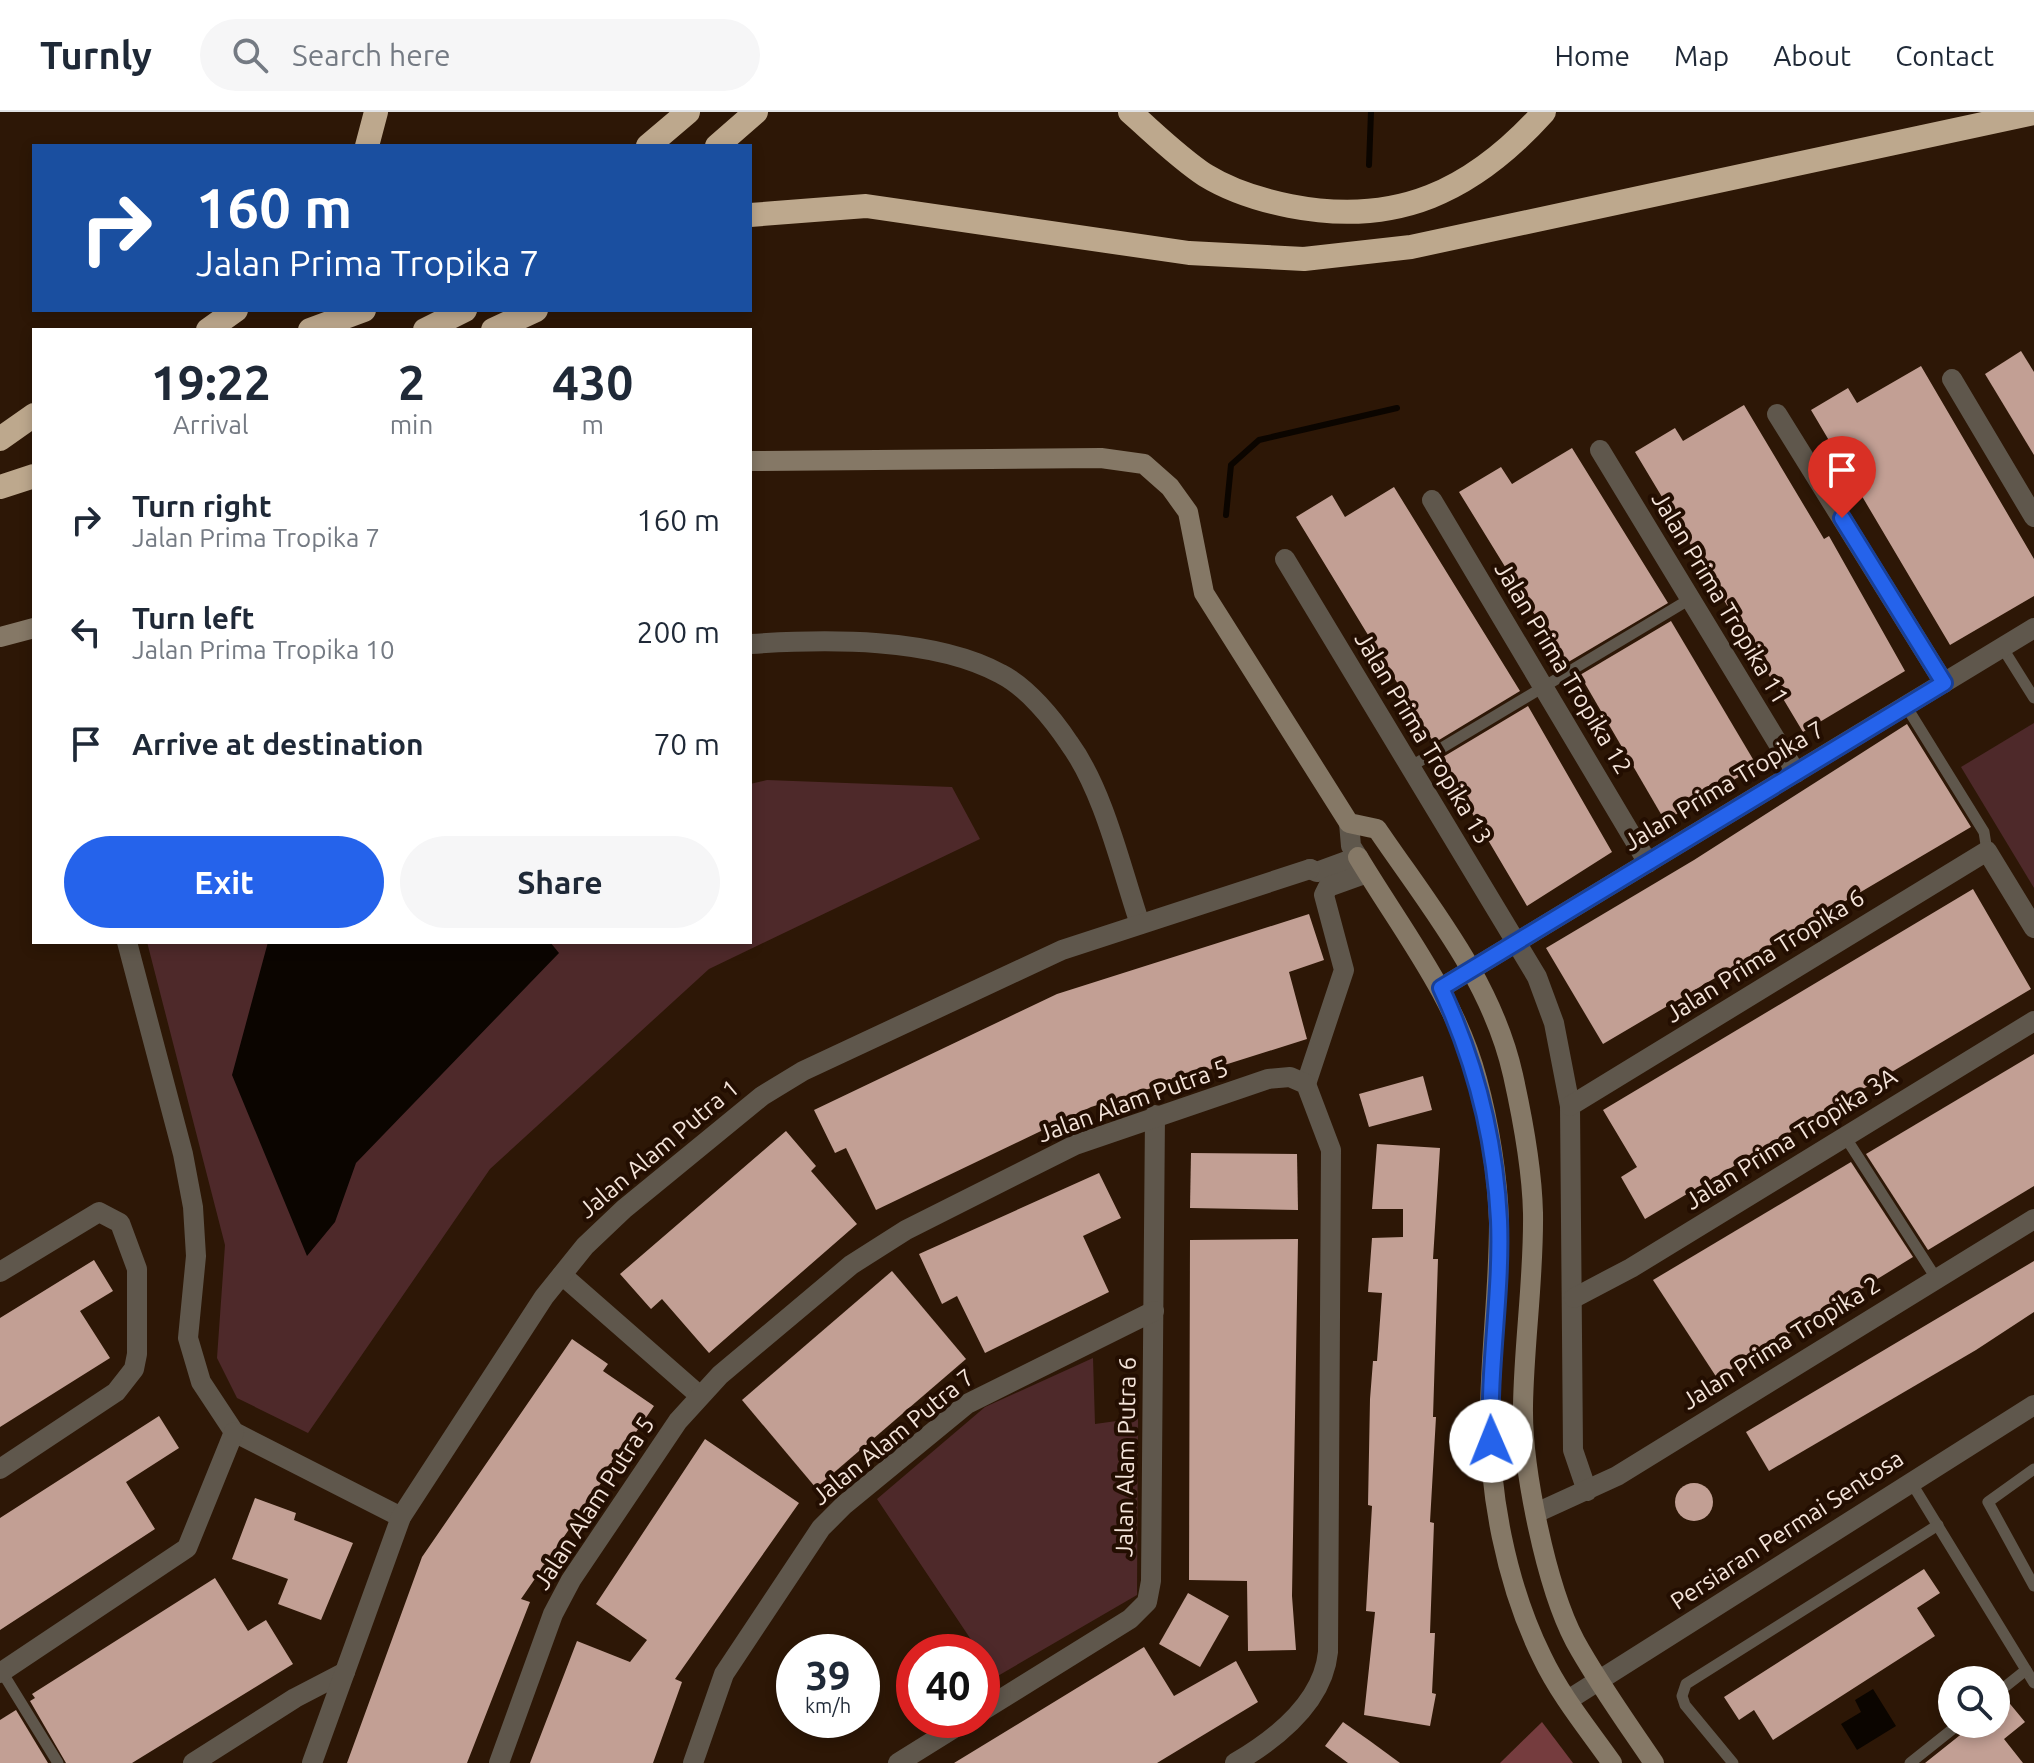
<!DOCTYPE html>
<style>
:root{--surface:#fff;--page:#f6f6f7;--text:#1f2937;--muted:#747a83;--line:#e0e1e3;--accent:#2563eb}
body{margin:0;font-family:Ubuntu,sans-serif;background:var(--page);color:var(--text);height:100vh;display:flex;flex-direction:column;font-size:30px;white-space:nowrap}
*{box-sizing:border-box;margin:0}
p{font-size:26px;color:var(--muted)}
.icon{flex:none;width:44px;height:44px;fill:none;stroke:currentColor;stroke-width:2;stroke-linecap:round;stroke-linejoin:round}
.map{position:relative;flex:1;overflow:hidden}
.panel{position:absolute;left:32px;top:216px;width:720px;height:616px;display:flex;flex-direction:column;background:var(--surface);border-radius:0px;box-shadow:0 4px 12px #0003}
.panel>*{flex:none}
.banner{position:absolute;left:32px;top:32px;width:720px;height:168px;border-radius:0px;box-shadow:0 4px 12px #0003;background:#1a4fa0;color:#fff;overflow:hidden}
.buttons{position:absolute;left:1938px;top:1554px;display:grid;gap:16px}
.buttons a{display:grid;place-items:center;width:72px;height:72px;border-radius:50%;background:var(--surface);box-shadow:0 4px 12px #0003;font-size:40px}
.speed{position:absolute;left:776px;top:1522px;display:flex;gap:16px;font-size:40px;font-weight:700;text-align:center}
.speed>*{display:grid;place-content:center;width:104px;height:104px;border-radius:50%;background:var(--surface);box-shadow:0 4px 12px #0003;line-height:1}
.speed small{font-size:20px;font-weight:400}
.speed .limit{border:12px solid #d22;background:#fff;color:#111}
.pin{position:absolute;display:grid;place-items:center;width:68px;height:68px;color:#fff;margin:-82px -34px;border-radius:50% 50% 50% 0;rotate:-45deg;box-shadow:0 0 8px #0007}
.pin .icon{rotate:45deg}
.me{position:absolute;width:88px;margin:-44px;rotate:359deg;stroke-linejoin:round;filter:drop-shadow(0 0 6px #0008)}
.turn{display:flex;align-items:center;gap:28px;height:168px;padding:0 32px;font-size:36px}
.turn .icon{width:104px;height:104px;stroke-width:2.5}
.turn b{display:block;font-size:56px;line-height:68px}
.eta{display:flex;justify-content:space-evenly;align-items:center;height:136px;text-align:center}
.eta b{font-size:48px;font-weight:600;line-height:56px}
.action{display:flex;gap:16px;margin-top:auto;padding:16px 32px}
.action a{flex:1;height:92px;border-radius:48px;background:var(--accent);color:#fff;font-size:32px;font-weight:600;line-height:92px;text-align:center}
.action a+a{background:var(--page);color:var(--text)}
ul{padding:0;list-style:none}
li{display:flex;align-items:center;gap:24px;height:112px;padding:0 32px}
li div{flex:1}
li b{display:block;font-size:30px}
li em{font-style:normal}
header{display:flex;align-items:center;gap:48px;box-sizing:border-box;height:112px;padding:0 40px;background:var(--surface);border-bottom:2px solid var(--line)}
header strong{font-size:38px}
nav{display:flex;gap:44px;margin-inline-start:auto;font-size:28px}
.search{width:560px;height:72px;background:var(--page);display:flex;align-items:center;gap:20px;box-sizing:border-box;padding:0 28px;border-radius:44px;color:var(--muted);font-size:30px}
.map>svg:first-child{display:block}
.green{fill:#4e292a}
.forest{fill:#753c3e}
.water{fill:#0b0500}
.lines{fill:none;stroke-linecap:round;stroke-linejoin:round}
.stream{stroke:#0b0500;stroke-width:6}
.building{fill:#c29f94}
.lane{stroke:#5f574c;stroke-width:11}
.street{stroke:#5f574c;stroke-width:20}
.secondary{stroke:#857866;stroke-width:20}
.highway{stroke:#bda88d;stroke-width:24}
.route-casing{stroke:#184099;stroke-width:20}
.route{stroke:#2563eb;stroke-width:14}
.labels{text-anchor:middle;stroke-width:8;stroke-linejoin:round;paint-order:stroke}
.street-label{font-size:24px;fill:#f4e4da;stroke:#230e01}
</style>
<header>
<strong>Turnly</strong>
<div class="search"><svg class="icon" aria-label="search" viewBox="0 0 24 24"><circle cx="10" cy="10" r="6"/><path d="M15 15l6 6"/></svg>Search here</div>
<nav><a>Home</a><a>Map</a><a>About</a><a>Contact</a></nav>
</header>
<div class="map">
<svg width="2034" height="1651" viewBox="0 0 2034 1651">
<rect width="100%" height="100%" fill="#2d1706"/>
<g class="green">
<polygon points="2034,611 2034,776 1961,655"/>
<polygon points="767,668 952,675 980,727 709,857 490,1057 308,1321 237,1286 217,1246 225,1133 147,830 750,830 750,672"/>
<polygon points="1093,1246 1095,1312 1138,1306 1137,1483 996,1565 877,1387 985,1295"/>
</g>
<polygon class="forest" points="1542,1610 1573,1651 1500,1651"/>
<g class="water">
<polygon points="268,830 550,830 559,841 356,1051 335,1110 307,1144 232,963"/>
<polygon points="1873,1577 1896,1614 1857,1638 1841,1612 1861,1600 1855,1588"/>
</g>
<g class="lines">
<g class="stream">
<polyline points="1369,53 1371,0"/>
<polyline points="1226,403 1231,353 1259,328 1397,296"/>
</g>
</g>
<g class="building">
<polygon points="2021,239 2034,260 2034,343 1985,262"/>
<polygon points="1921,254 2034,447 2034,484 1950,533 1811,298 1848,276 1857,291"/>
<polygon points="1744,293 1824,427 1829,424 1905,559 1803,620 1635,340 1675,316 1683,329"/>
<polygon points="1572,336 1668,491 1565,552 1459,380 1501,355 1512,372"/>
<polygon points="1394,375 1520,579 1434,631 1296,405 1332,383 1345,405"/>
<polygon points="1671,509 1757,654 1665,709 1580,563"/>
<polygon points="1528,594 1612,740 1527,794 1446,657 1449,655 1443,645"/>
<polygon points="1907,612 1971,715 1603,932 1546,836 1694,748"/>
<polygon points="1973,777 2031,877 1645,1107 1621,1065 1637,1055 1603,998"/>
<polygon points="1309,802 1324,848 1289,860 1307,927 1091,995 876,1098 846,1036 835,1041 814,998 1057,882"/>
<polygon points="2034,942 2034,1074 1928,1138 1866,1042"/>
<polygon points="1423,964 1432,998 1369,1015 1359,982"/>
<polygon points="786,1019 816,1054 811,1059 857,1112 709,1241 662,1187 651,1197 620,1162"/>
<polygon points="1377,1032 1440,1036 1433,1147 1438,1147 1433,1305 1436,1305 1430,1410 1434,1411 1430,1521 1435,1521 1432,1581 1436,1582 1430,1614 1364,1603 1375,1500 1366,1499 1372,1394 1368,1393 1370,1287 1373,1249 1377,1249 1382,1181 1368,1180 1372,1126 1403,1125 1403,1097 1372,1097"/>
<polygon points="1191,1041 1297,1042 1298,1098 1190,1096"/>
<polygon points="1851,1050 1913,1145 1717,1266 1653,1168"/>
<polygon points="1099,1061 1121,1106 1083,1124 1109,1180 985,1241 957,1184 942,1192 919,1142"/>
<polygon points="1298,1127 1292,1484 1296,1538 1248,1539 1247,1469 1189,1468 1190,1128"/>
<polygon points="94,1148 113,1179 80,1199 110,1246 0,1315 0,1206"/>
<polygon points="2034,1149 2034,1200 1976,1238 1769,1359 1746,1320"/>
<polygon points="892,1159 966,1247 816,1376 742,1288"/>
<polygon points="572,1227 608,1252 603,1259 654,1294 521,1487 530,1490 467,1651 347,1651 422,1445"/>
<polygon points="159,1304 179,1336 126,1370 155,1417 0,1518 0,1406"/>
<polygon points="705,1327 799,1391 675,1567 682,1570 653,1651 530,1651 577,1529 630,1550 647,1528 596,1492"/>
<circle cx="1694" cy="1390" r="19"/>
<polygon points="255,1386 296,1401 294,1408 353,1431 321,1508 278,1492 288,1467 232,1447"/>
<polygon points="1924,1457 1940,1481 1917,1496 1935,1524 1773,1628 1754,1598 1739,1608 1724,1585"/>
<polygon points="215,1466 248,1519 266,1508 293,1552 132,1651 66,1651 30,1589 35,1586 32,1582"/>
<polygon points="1188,1481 1229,1504 1200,1555 1159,1532"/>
<polygon points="1144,1535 1174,1584 1236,1549 1258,1590 1157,1651 954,1651"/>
<polygon points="2006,1587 2025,1610 2004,1627 2023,1651 1925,1651 1974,1612 1996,1612 1996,1595"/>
<polygon points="16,1598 48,1651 0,1651 0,1608"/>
<polygon points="1343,1610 1370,1629 1400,1651 1348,1651 1325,1634"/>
</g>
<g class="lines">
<g class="lane">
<polyline points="2002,535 2034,586"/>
<polyline points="1906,594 1984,720 1987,739"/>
<polyline points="1410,655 1690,487"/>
<polyline points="1844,1023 1936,1166"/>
<polyline points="2034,1357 1988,1390 2034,1474"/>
<polyline points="1911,1370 2034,1571"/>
<polyline points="2,1560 58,1651"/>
<polyline points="1996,1582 2026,1558"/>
<polyline points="1733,1651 1685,1593 1682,1584 1686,1572 1938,1413"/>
<polyline points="1910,1651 1959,1612"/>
</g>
<g class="street">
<polyline points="1952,267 2034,405"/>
<polyline points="1777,302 1944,571"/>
<polyline points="1600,338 1796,661"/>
<polyline points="1432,388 1648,751"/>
<polyline points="1285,447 1537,865 1554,911 1570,994 1573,1338 1587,1379"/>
<path d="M750 532C826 527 933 525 1001 562 1027 575 1053 607 1069 631 1104 679 1121 756 1140 812"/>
<polyline points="1310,757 1317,760 1358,745 1351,734 1349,711"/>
<polyline points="127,830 183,1042 193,1095 196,1144 188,1226 201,1270 234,1320 401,1405"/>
<polyline points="1441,876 2034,516"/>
<polyline points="1306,972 1344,858 1324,783 1328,775 1367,761"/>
<polyline points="1570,994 1987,739 2034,816"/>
<polyline points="0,1160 99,1100 120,1111 137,1157 137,1242 134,1257 116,1280 0,1357"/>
<polyline points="562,1163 699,1283"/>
<polyline points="1574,1186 1631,1156 2034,909"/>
<polyline points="1536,1401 1617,1364 2034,1107"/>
<polyline points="0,1561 187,1436 234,1320"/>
<polyline points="1568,1588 2034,1293"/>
<polyline points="982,1599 1130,1507 1147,1490 1151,1469 1155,1003"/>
<polyline points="193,1651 295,1586 345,1560"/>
<polyline points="312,1651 401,1405 544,1185 585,1134 624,1097 762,984 803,959 1062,838 1310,757"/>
<path d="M499 1651 553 1502 571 1468 678 1309 720 1263 851 1153 906 1118 1075 1033 1268 967 1290 965 1306 972 1331 1038 1328 1540C1323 1591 1276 1627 1235 1651"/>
<polyline points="693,1651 724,1562 821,1416 844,1393 967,1292 1154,1199"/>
<polyline points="898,1651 967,1608"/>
</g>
<g class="secondary">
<path d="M750 349 1101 346 1144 352 1170 375 1188 400 1204 481 1349 711 1377 717C1430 795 1492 869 1513 963 1523 1008 1532 1055 1533 1101 1534 1165 1524 1230 1523 1294 1522 1356 1546 1474 1575 1529 1598 1571 1627 1611 1654 1651"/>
<polyline points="0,525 34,516"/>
<path d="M1358 745C1401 817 1455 884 1477 967 1489 1011 1498 1065 1499 1111 1499 1173 1491 1236 1490 1298 1488 1379 1506 1472 1542 1545 1560 1583 1588 1617 1612 1651"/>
</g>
<g class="highway">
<path d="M1130 0C1154 21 1178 45 1205 63 1231 79 1260 88 1290 94 1397 115 1473 79 1544 0"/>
<polyline points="367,34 376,0"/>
<polyline points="648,34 688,0"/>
<polyline points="717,34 756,0"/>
<polyline points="750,103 866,94 1189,141 1304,147 1411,135 2034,1"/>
<polyline points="208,218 236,198"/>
<polyline points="310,218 364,198"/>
<polyline points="425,218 465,198"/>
<polyline points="493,218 536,198"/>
<polyline points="0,327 34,303"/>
<polyline points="0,375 34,364"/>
</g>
</g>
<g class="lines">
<g class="route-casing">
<path id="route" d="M1491 1329C1488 1255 1502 1181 1499 1108 1495 1028 1475 949 1441 876L1944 571 1842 406"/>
</g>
<use href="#route" class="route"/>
</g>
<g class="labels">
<g class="street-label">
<text transform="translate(1720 486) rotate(59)" y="8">Jalan Prima Tropika 11</text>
<text transform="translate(1563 556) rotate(59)" y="8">Jalan Prima Tropika 12</text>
<text transform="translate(1423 626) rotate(59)" y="8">Jalan Prima Tropika 13</text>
<text transform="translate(1724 674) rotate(-31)" y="8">Jalan Prima Tropika 7</text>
<text transform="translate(1765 844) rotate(-32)" y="8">Jalan Prima Tropika 6</text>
<text transform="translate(1133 989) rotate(-20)" y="8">Jalan Alam Putra 5</text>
<text transform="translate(1791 1027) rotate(-32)" y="8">Jalan Prima Tropika 3A</text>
<text transform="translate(659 1037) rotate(-40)" y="8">Jalan Alam Putra 1</text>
<text transform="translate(1781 1231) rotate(-32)" y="8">Jalan Prima Tropika 2</text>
<text transform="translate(893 1325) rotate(-39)" y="8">Jalan Alam Putra 7</text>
<text transform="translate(1126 1345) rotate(-89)" y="8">Jalan Alam Putra 6</text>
<text transform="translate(594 1391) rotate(-57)" y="8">Jalan Alam Putra 5</text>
<text transform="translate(1787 1418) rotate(-33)" y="8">Persiaran Permai Sentosa</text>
</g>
</g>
</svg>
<div class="buttons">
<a><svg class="icon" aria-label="search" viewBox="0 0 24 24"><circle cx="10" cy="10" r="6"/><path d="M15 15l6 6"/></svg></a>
</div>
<div class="speed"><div>39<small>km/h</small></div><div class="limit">40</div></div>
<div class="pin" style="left:1842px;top:406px;background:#d93025"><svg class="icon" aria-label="arrive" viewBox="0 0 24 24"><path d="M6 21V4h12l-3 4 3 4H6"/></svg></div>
<svg class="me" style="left:1491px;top:1329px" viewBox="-20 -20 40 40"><circle r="19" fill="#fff"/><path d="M0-13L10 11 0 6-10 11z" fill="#2563eb"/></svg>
<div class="banner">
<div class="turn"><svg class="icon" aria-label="right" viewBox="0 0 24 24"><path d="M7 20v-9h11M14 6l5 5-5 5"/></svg><div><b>160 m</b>Jalan Prima Tropika 7</div></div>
</div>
<section class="panel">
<div class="eta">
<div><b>19:22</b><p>Arrival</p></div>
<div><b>2</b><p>min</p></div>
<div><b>430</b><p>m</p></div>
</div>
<ul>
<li><svg class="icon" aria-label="right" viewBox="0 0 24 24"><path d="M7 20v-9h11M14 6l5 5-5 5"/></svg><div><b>Turn right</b><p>Jalan Prima Tropika 7</p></div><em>160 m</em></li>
<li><svg class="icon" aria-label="left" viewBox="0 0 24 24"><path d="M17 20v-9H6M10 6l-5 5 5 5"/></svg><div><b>Turn left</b><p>Jalan Prima Tropika 10</p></div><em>200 m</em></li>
<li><svg class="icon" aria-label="arrive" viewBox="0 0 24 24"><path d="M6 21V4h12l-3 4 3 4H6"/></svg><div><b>Arrive at destination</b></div><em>70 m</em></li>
</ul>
<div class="action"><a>Exit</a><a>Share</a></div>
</section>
</div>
